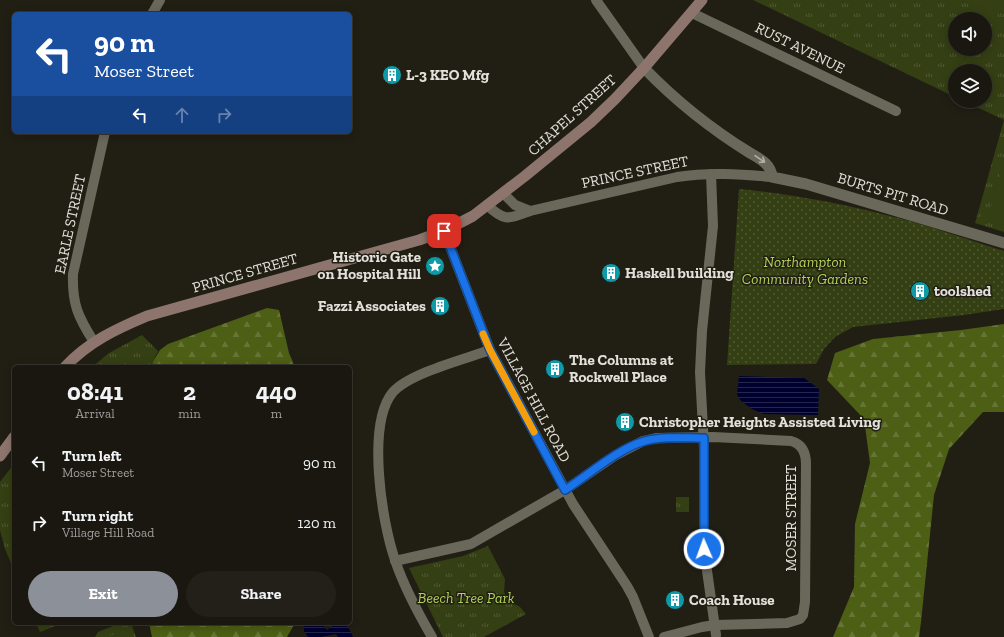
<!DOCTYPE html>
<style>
:root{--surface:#19170f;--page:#222018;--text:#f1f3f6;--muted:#9f9f9e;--line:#37362f;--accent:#8c9099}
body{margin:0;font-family:"Zilla Slab",serif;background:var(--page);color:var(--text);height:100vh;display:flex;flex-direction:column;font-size:15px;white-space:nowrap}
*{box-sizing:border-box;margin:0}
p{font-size:13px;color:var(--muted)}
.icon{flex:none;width:22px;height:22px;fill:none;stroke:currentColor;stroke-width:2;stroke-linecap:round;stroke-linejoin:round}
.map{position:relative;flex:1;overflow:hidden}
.drawer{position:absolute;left:12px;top:365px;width:340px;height:260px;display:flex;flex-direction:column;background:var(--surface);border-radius:6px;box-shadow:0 2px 10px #0003,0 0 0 1px var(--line)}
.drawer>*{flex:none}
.hud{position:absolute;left:12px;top:12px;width:340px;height:122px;border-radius:6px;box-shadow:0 2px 10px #0003,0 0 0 1px var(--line);background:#1a4fa0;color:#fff;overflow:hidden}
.buttons{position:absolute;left:948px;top:12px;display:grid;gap:8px}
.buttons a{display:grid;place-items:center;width:44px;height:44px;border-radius:50%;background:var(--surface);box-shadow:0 2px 10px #0003,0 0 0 1px var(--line);font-size:20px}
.pin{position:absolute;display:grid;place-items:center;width:34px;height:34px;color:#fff;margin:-17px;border-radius:8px;box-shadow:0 2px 6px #0006}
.me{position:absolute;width:44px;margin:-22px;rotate:358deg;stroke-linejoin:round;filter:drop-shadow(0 0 3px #0008)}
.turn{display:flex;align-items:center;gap:14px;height:84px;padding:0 16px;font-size:18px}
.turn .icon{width:52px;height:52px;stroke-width:2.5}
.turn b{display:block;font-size:28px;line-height:34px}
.lanes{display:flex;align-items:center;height:38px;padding:0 16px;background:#0003;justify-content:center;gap:20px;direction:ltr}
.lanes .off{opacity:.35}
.eta{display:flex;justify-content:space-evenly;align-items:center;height:68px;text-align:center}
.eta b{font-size:24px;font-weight:800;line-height:28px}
.action{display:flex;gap:8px;margin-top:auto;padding:8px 16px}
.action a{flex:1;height:46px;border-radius:24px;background:var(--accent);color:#fff;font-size:16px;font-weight:800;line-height:46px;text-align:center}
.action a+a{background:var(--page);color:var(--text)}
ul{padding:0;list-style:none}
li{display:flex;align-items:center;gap:12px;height:60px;padding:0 16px}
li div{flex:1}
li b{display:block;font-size:15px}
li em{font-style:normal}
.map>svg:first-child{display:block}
.grass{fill:url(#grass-dots)}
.forest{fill:url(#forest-firs)}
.park{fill:url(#park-tufts);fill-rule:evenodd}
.pitch{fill:#343f13}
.water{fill:url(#water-rules)}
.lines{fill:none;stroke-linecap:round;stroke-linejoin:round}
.minor{stroke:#6a685b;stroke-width:10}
.tertiary{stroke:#6a685b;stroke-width:11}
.secondary{stroke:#8d756d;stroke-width:11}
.oneway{stroke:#b3b1a7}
.route-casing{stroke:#114b97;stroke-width:10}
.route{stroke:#1a73e8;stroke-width:7}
.slow{stroke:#f59e0b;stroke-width:7}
.labels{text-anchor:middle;stroke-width:3;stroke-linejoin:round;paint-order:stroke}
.street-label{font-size:15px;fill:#e3e1da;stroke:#211f14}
.poi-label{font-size:15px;font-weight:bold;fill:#e3e1da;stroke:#211f14;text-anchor:start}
.park-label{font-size:15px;font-style:italic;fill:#b2d258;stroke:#211f14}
</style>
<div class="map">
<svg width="1004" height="637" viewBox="0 0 1004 637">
<defs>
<pattern id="grass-dots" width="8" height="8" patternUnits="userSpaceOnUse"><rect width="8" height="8" fill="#343f13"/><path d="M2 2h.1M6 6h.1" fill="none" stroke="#515a35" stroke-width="1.8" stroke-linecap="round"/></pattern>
<pattern id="forest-firs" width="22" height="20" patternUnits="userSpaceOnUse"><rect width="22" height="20" fill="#4d5e15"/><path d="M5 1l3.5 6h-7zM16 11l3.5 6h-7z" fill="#667536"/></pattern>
<pattern id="park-tufts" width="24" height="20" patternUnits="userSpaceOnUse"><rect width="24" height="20" fill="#343f13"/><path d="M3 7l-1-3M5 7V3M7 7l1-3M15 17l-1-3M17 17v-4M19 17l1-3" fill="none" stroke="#515a35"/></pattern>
<pattern id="water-rules" width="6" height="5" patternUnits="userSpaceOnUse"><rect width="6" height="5" fill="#00002f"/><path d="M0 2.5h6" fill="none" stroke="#25254d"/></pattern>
</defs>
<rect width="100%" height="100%" fill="#211f14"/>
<path class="grass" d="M739 189C790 194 840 203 890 216 928 225 966 239 1004 251V309L964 315 853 327 835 337 824 349 816 364 727 365Z"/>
<g class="forest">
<polygon points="267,308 279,310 289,353 295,367 156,367 152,363 160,350 168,344"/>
<polygon points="1004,324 1004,412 983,412 949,449 934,495 921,622 919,637 833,637 854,587 855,524 870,463 864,419 827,380 835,353 873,339 961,330"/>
<polygon points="149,623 295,623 287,637 152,637"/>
</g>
<g class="park">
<path d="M753 0H1004V232L975 223 1004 120 964 101H985V71H955V97ZM955 19H985V49H955Z"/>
<polygon points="142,335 158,351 152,363 156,367 92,367 109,353"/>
<polygon points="14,464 14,570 5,549 0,530 0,482"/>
<rect x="676" y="497" width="13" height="15"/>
<polygon points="488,546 505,579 504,592 509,601 520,607 526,614 484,637 443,637 409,568 463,556"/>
<polygon points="36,623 63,623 40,632"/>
<polygon points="120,623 131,623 136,637 95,637 98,632"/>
</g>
<g class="pitch">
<polygon points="959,0 1004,0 1004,13"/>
<polygon points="1004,161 1004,222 988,217"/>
<polygon points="127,629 130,637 107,637"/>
</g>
<g class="water">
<polygon points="739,376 804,378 819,389 818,415 763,414 752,409 741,401 737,395"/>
<polygon points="304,623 327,623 324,627 327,630 337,623 344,623 349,629 353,637 338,637 336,634 321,637 308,637 304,631"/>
</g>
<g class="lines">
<g class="minor">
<polyline points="596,0 644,68"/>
<polyline points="692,13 896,111"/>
<polyline points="152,14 160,0"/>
<polyline points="711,174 713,226 702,331 700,372 704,448 704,549 716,635"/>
<polyline points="503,193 515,205 530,211"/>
<path d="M487 205C505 222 508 219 530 211L677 177C709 172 740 174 772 177"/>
<polyline points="444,231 490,350 573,504 627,586 633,597 649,637"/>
<path d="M94 342C78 317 72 304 73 274L105 132"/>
<path d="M395 561 471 544 565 490 616 455 643 441 656 438 713 437 791 441C802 444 806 453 806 464L805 602 803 615 800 619 787 623 715 625 702 627 664 637"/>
<path d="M432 637C418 613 404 587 395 560 382 523 366 424 393 392 410 373 465 359 490 350"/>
</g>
<path class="tertiary" d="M644 68C676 101 711 129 750 153 760 159 771 164 772 177L806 184 1004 243"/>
<g class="secondary">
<path d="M65 367C88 342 116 329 147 316L419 240 444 231 473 216 525 176 591 122 615 99 644 68 702 0"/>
<polyline points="0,456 14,437"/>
</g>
</g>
<defs><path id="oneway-shaft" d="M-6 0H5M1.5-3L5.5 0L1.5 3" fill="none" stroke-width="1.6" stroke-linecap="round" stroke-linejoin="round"/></defs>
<use class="oneway" href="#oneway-shaft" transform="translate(760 159) rotate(34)"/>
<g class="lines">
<g class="route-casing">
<path id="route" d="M444 231 490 350 565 490C588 475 619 448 645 441 663 436 684 438 704 438V549"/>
</g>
<use href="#route" class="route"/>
<polyline class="slow" points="483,334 490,350 534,432"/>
</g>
<defs>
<g id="building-disc" transform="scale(1)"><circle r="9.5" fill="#0f9aa8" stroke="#211f14"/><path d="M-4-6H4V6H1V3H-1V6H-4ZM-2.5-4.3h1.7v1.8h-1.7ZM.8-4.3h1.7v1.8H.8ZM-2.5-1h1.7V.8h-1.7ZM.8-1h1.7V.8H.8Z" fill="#fff"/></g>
<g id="sight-disc" transform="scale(1)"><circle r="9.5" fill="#0f9aa8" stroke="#211f14"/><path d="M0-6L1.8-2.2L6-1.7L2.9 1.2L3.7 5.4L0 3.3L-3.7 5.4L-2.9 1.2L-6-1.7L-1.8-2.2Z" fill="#fff"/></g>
</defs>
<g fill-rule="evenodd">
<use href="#building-disc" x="392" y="75"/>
<use href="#sight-disc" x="435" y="266"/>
<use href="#building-disc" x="611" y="273"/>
<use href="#building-disc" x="920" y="291"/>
<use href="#building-disc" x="440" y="306"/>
<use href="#building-disc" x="555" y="369"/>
<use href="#building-disc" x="625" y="422"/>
<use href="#building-disc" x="675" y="600"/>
</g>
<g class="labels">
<g class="street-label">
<text transform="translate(800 48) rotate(26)" y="5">RUST AVENUE</text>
<text transform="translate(572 115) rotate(-42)" y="5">CHAPEL STREET</text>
<text transform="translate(635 172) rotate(-12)" y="5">PRINCE STREET</text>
<text transform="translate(893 194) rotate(17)" y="5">BURTS PIT ROAD</text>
<text transform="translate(70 224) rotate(-78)" y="5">EARLE STREET</text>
<text transform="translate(245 273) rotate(-16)" y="5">PRINCE STREET</text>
<text transform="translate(534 400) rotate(62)" y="5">VILLAGE HILL ROAD</text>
<text transform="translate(791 518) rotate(-90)" y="5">MOSER STREET</text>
</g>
<g class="poi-label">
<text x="406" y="80">L-3 KEO Mfg</text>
<text x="421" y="262" text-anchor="end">Historic Gate<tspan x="421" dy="17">on Hospital Hill</tspan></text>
<text x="625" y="278">Haskell building</text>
<text x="934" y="296">toolshed</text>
<text x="426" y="311" text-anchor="end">Fazzi Associates</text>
<text x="569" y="365">The Columns at<tspan x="569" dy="17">Rockwell Place</tspan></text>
<text x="639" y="427">Christopher Heights Assisted Living</text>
<text x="689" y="605">Coach House</text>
</g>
<g class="park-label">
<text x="805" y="267">Northampton<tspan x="805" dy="17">Community Gardens</tspan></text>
<text x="466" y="603">Beech Tree Park</text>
</g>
</g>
</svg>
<div class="buttons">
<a><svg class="icon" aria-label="sound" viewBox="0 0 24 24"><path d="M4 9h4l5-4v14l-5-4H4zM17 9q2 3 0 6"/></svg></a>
<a><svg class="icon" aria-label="layers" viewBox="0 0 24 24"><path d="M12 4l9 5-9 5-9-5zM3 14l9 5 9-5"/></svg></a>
</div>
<div class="pin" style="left:444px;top:231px;background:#d93025"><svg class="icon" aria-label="arrive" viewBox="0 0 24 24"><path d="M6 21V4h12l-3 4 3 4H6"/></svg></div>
<svg class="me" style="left:704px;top:549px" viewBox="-20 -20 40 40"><circle r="17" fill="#1a73e8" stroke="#fff" stroke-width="3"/><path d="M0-11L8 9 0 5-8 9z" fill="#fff"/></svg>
<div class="hud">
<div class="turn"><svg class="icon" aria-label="left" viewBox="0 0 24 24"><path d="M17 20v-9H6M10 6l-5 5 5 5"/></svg><div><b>90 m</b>Moser Street</div></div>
<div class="lanes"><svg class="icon" aria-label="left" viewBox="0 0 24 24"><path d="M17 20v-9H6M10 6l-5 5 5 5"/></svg><svg class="icon off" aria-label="ahead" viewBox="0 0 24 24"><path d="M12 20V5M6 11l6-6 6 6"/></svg><svg class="icon off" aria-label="right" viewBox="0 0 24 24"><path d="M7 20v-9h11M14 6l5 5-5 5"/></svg></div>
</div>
<section class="drawer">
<div class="eta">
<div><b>08:41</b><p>Arrival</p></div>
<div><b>2</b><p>min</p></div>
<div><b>440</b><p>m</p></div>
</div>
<ul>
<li><svg class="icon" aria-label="left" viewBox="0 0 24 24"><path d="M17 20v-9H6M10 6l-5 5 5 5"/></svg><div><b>Turn left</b><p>Moser Street</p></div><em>90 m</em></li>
<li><svg class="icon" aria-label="right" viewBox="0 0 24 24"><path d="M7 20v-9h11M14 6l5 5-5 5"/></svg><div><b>Turn right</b><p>Village Hill Road</p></div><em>120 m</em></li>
</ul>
<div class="action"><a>Exit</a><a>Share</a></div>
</section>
</div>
